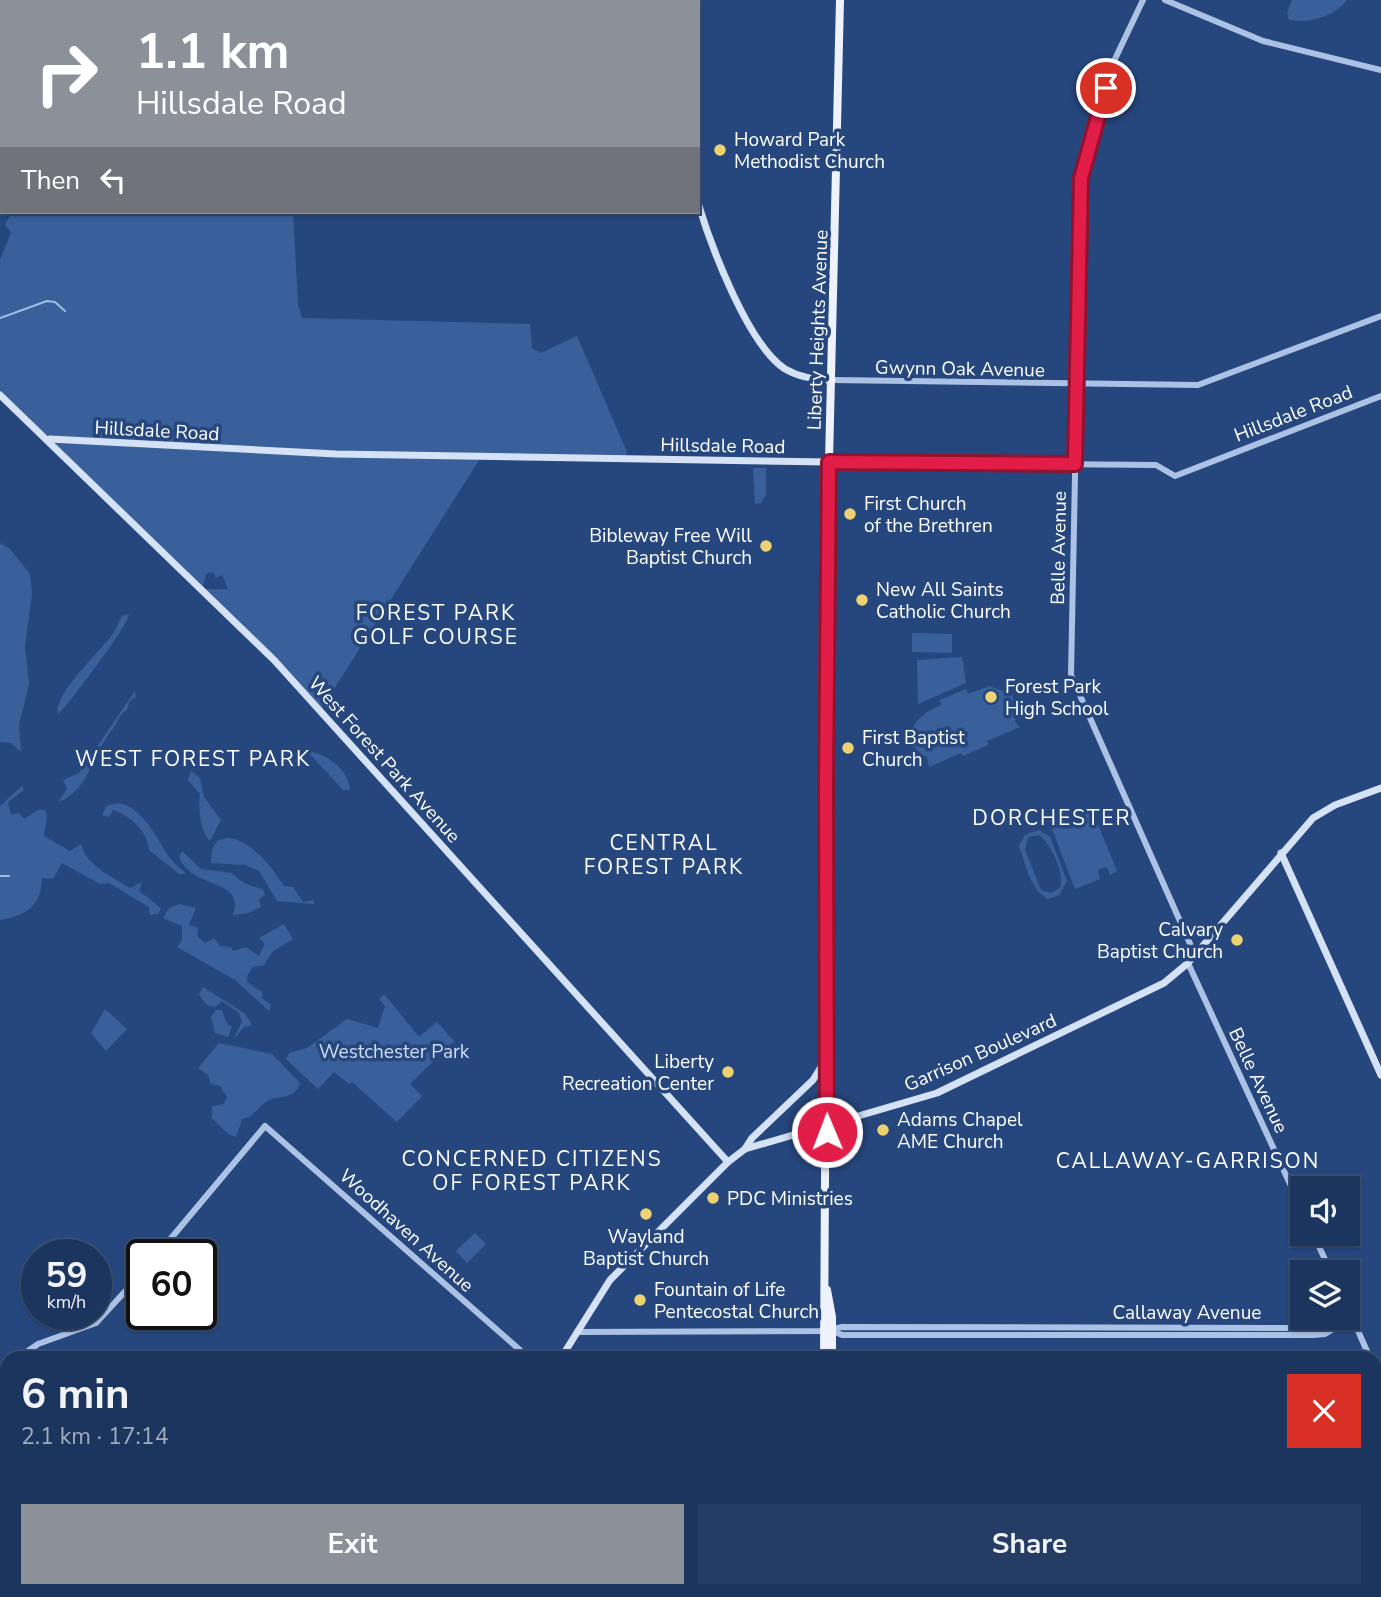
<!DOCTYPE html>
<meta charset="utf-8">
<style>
:root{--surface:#1c355e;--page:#253d64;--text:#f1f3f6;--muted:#a0abbc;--line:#3a5073;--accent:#8c9099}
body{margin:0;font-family:"Nunito Sans",sans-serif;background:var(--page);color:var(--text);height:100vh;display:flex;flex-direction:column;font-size:26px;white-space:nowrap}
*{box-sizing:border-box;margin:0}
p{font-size:23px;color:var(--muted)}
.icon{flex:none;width:38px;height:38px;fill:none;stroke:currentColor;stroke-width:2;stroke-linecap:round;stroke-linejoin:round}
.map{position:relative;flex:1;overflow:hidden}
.sheet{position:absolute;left:0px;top:1351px;width:1382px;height:247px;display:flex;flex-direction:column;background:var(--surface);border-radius:21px 21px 0 0;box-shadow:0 2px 5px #0004,0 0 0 2px var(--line)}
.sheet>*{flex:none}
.banner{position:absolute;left:0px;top:0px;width:700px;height:214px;box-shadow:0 2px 5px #0004,0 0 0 2px var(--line);background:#8c9099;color:#fff;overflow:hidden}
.fabs{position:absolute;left:1290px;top:1176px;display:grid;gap:14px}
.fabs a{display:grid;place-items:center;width:70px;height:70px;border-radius:0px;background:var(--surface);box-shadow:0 2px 5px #0004,0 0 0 2px var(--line);font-size:35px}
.speed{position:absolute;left:21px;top:1239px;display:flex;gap:14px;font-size:35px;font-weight:700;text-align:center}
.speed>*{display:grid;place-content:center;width:91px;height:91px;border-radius:50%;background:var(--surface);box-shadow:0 2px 5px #0004,0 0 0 2px var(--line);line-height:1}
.speed small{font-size:18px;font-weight:400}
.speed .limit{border:4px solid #111;border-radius:10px;background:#fff;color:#111}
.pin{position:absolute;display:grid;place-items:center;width:60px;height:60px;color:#fff;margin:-30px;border:4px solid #fff;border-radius:50%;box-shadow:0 2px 7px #0007}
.me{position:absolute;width:77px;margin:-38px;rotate:359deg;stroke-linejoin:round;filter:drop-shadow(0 0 5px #0008)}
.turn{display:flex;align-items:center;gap:24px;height:147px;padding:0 21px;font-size:32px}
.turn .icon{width:91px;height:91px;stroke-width:2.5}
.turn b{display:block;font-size:49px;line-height:60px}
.then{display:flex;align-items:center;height:66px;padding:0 21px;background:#0003;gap:14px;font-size:26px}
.round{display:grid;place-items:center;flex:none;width:74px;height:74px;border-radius:0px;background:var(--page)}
.summary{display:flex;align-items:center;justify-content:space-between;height:119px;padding:0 21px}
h1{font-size:42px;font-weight:700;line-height:52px}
.action{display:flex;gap:14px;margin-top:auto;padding:14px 21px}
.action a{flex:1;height:80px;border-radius:0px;background:var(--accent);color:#fff;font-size:28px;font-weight:700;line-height:80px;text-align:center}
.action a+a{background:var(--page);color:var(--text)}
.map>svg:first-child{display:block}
.green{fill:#3a609c;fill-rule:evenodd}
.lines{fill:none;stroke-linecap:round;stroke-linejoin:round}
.stream{stroke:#a1bce6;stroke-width:2}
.tertiary{stroke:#acc2e5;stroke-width:6}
.secondary{stroke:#d5e1f5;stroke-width:7}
.primary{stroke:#edf2fd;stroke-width:8}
.route-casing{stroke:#92132f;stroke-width:18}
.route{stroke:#e11d48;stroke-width:12}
.poi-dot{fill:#eed271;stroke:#26477e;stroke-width:2.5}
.labels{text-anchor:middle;stroke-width:7;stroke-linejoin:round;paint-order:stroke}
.poi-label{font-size:19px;fill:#fff;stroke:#26477e;text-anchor:start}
.street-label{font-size:19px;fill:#fff;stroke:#26477e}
.park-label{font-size:19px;fill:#cfdef4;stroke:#26477e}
.neighbourhood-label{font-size:21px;letter-spacing:2px;fill:#fff;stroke:#26477e}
</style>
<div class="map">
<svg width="1381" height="1597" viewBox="0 0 1381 1597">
<rect width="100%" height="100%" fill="#26477e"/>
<g class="green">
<polygon points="0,0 283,0 283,2 2,2 2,51"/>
<path d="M1292 0H1347C1335 16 1310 24 1289 20L1287 13Z"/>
<polygon points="12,212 293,212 298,304 302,318 530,324 532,348 541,353 577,336 627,452 626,455 483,454 322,708 205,589 228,589 222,575 216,578 213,572 206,574 203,586 0,391 0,260 11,232 5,225"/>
<polygon points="753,468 766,468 766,495 761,503 755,504"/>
<polygon points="0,543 10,549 30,574 32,593 25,646 29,684 19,725 21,752 11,743 0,742"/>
<path d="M129 614C130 623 67 707 58 714 54 693 100 652 112 635 117 629 118 622 122 616Z"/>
<polygon points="912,633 952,634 952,653 912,652"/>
<polygon points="962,657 966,683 918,704 917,660"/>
<path d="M990 686 1012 695 1017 707 1015 722 1020 727 987 741 988 745 963 756 961 753 929 767 927 757C894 740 917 714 941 705L940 700 966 689 968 694Z"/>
<path d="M135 691 136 697 130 700 127 710C117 715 119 722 112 730 94 750 88 793 58 802L67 789 63 780 79 773Z"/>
<path d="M307 751C326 753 349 770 350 790H343Z"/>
<path d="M191 771 200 778 204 797 221 820 210 841C200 831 198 808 200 794L188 780Z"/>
<path d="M22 786 24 790 8 802 11 815 19 813 24 819 38 810H45L47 816 44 836 70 851 81 844C87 866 111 876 130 888L142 882 139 891 161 908 158 914 150 915 149 907 109 883 100 884 62 863 53 879 42 878C41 907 26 915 0 920V806Z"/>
<path d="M118 803C144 807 157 840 170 858 174 864 181 868 186 874H179L149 850C148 832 131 816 113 810L109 817 102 815 106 806Z"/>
<polygon points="1092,810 1117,871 1110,875 1107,867 1098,870 1100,879 1075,889 1051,826"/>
<path d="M1039 830 1050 837 1067 881 1059 895 1048 899C1030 890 1026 864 1019 846L1025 835ZM1039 835C1051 843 1065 874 1060 888L1051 893 1041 890 1025 850 1028 837Z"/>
<path d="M228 838C251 839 273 869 284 886L293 887 303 902 313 900 314 904 277 901 259 871 245 865 211 863 212 849 218 840Z"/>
<path d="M182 851 201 869 232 873C242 884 251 886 263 889L265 895 259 899 261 907 249 913 233 915C233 912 235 909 235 905 235 879 191 887 179 857Z"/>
<polygon points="179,904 196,908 189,925 198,928 197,936 205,943 214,938 220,946 231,947 233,951 246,947 259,956 265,944 259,938 284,924 293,939 273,951 264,965 253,967 247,976 247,982 262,992 262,998 271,1005 269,1011 235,980 177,947 182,940 182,926 163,918 169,908"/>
<polygon points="203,987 244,1013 252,1025 244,1027 233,1040 242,1021 239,1013 222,1001 215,1007 207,1005 199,995"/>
<polygon points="384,994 419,1037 437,1022 454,1041 410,1084 422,1096 397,1122 352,1082 349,1084 334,1072 318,1089 286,1059 289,1053 307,1048 347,1019 378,1028 385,1006 379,999"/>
<polygon points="105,1009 127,1029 106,1051 91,1033"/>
<polygon points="216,1010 222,1010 227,1024 232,1027 228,1037 215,1033 211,1017"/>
<path d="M219 1043 272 1054 300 1083C295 1102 275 1093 263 1104 255 1111 253 1117 242 1119L236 1137 228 1134 212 1118V1106L224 1104 227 1097 220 1086 211 1084 208 1075 198 1068Z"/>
<polygon points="475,1233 486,1244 467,1263 456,1251"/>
</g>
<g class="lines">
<g class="stream">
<polyline points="0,318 47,301 55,302 65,311"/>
<polyline points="0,876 9,876"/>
</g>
<g class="tertiary">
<polyline points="1143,0 1115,59 1081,178 1071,675 1195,955"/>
<polyline points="1165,0 1263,41 1381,70"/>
<polyline points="832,380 1198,385 1381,316"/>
<polyline points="829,462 1156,465 1175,476 1381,396"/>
<polyline points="1188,963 1302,1210"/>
<polyline points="1313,1234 1331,1272"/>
<polyline points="157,1255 265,1126 529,1358"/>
<polyline points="1348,1308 1370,1358"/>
<polyline points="833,1331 842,1335 1313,1335 1325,1334 1350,1319"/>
<polyline points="577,1332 824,1331 842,1327 1316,1328 1352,1318"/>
<polyline points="18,1358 38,1344 96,1323 142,1273"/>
<polyline points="1376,1366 1381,1372"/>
<polyline points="0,1371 7,1366"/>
<polyline points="1376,1461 1381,1453"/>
<polyline points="1376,1513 1381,1517"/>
<polyline points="1282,1597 1286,1591"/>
</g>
<g class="secondary">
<polyline points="562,0 565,2"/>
<path d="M698 203C711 246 748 345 785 369 799 377 816 380 832 380"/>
<polyline points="0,395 274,660 728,1162"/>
<polyline points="50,439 336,454 829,462"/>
<polyline points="1281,853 1381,1075"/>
<polyline points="745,1149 752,1138 813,1080 826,1059"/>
<polyline points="561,1358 610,1280 728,1162 745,1149 937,1093 1164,983 1188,963 1313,818 1335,805 1381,788"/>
<polyline points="0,1506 7,1515"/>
<polyline points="0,1524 7,1540"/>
<polyline points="29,1591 32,1597"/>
<polyline points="41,1591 44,1597"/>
<polyline points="431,1597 440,1591"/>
</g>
<g class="primary">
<polyline points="827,1290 832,1317 832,1358"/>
<polyline points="824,1358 829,462 840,0"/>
<polyline points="825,1591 825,1597"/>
<polyline points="833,1591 833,1597"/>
</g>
</g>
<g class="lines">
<g class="route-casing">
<polyline id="route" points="827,1132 826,785 829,462 1075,464 1081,178 1106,88"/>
</g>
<use href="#route" class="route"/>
</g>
<g class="poi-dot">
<circle cx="720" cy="150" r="7"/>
<circle cx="850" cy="514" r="7"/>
<circle cx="766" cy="546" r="7"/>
<circle cx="862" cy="600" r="7"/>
<circle cx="991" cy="697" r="7"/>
<circle cx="848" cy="748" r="7"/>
<circle cx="1237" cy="940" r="7"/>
<circle cx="728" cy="1072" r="7"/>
<circle cx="883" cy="1130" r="7"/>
<circle cx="713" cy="1198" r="7"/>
<circle cx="646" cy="1214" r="7"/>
<circle cx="640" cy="1300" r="7"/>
</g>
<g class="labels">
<g class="poi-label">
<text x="734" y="146">Howard Park<tspan x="734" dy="22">Methodist Church</tspan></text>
<text x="864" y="510">First Church<tspan x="864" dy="22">of the Brethren</tspan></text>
<text x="752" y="542" text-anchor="end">Bibleway Free Will<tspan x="752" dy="22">Baptist Church</tspan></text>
<text x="876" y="596">New All Saints<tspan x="876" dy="22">Catholic Church</tspan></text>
<text x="1005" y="693">Forest Park<tspan x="1005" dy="22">High School</tspan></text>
<text x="862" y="744">First Baptist<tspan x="862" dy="22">Church</tspan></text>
<text x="1223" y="936" text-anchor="end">Calvary<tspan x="1223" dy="22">Baptist Church</tspan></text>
<text x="714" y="1068" text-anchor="end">Liberty<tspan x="714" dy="22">Recreation Center</tspan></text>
<text x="897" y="1126">Adams Chapel<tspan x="897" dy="22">AME Church</tspan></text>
<text x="727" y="1205">PDC Ministries</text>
<text x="646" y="1243" text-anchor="middle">Wayland<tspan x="646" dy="22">Baptist Church</tspan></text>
<text x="654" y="1296">Fountain of Life<tspan x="654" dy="22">Pentecostal Church</tspan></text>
</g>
<g class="street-label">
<text transform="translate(817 330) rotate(-88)" y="7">Liberty Heights Avenue</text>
<text transform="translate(960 368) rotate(1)" y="7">Gwynn Oak Avenue</text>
<text transform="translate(1293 413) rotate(-21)" y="7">Hillsdale Road</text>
<text transform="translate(157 430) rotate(3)" y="7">Hillsdale Road</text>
<text transform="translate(723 445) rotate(1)" y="7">Hillsdale Road</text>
<text transform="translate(1058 548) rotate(-89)" y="7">Belle Avenue</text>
<text transform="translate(385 759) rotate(48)" y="7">West Forest Park Avenue</text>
<text transform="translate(980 1052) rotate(-24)" y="7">Garrison Boulevard</text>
<text transform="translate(1259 1080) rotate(65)" y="7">Belle Avenue</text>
<text transform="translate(407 1230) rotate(42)" y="7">Woodhaven Avenue</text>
<text x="1187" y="1319">Callaway Avenue</text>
</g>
<g class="park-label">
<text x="394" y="1058">Westchester Park</text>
</g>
<g class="neighbourhood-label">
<text x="436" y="620">FOREST PARK<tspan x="436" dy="24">GOLF COURSE</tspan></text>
<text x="193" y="766">WEST FOREST PARK</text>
<text x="1052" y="825">DORCHESTER</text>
<text x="664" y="850">CENTRAL<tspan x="664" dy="24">FOREST PARK</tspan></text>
<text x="532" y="1166">CONCERNED CITIZENS<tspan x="532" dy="24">OF FOREST PARK</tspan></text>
<text x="1188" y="1168">CALLAWAY-GARRISON</text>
</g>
</g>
</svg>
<div class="fabs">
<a><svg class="icon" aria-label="sound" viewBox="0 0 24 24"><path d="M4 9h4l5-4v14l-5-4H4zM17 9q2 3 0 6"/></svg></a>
<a><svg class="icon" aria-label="layers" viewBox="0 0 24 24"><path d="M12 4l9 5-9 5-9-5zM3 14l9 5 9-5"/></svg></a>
</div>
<div class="speed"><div>59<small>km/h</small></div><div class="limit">60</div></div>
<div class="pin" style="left:1106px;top:88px;background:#d93025"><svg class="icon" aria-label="arrive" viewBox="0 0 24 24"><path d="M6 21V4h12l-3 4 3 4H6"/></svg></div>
<svg class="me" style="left:827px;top:1132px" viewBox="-20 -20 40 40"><circle r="17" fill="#e11d48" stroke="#fff" stroke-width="3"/><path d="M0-11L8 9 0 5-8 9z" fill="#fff"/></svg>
<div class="banner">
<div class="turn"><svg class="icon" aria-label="right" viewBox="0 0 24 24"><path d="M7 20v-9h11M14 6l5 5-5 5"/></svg><div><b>1.1 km</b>Hillsdale Road</div></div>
<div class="then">Then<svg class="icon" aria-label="left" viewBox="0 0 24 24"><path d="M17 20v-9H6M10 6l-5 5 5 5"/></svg></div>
</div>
<section class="sheet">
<div class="summary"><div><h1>6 min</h1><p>2.1 km · 17:14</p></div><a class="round" style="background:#d93025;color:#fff"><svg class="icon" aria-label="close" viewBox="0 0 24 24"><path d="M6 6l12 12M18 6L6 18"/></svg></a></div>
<div class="action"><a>Exit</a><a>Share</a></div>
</section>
</div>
